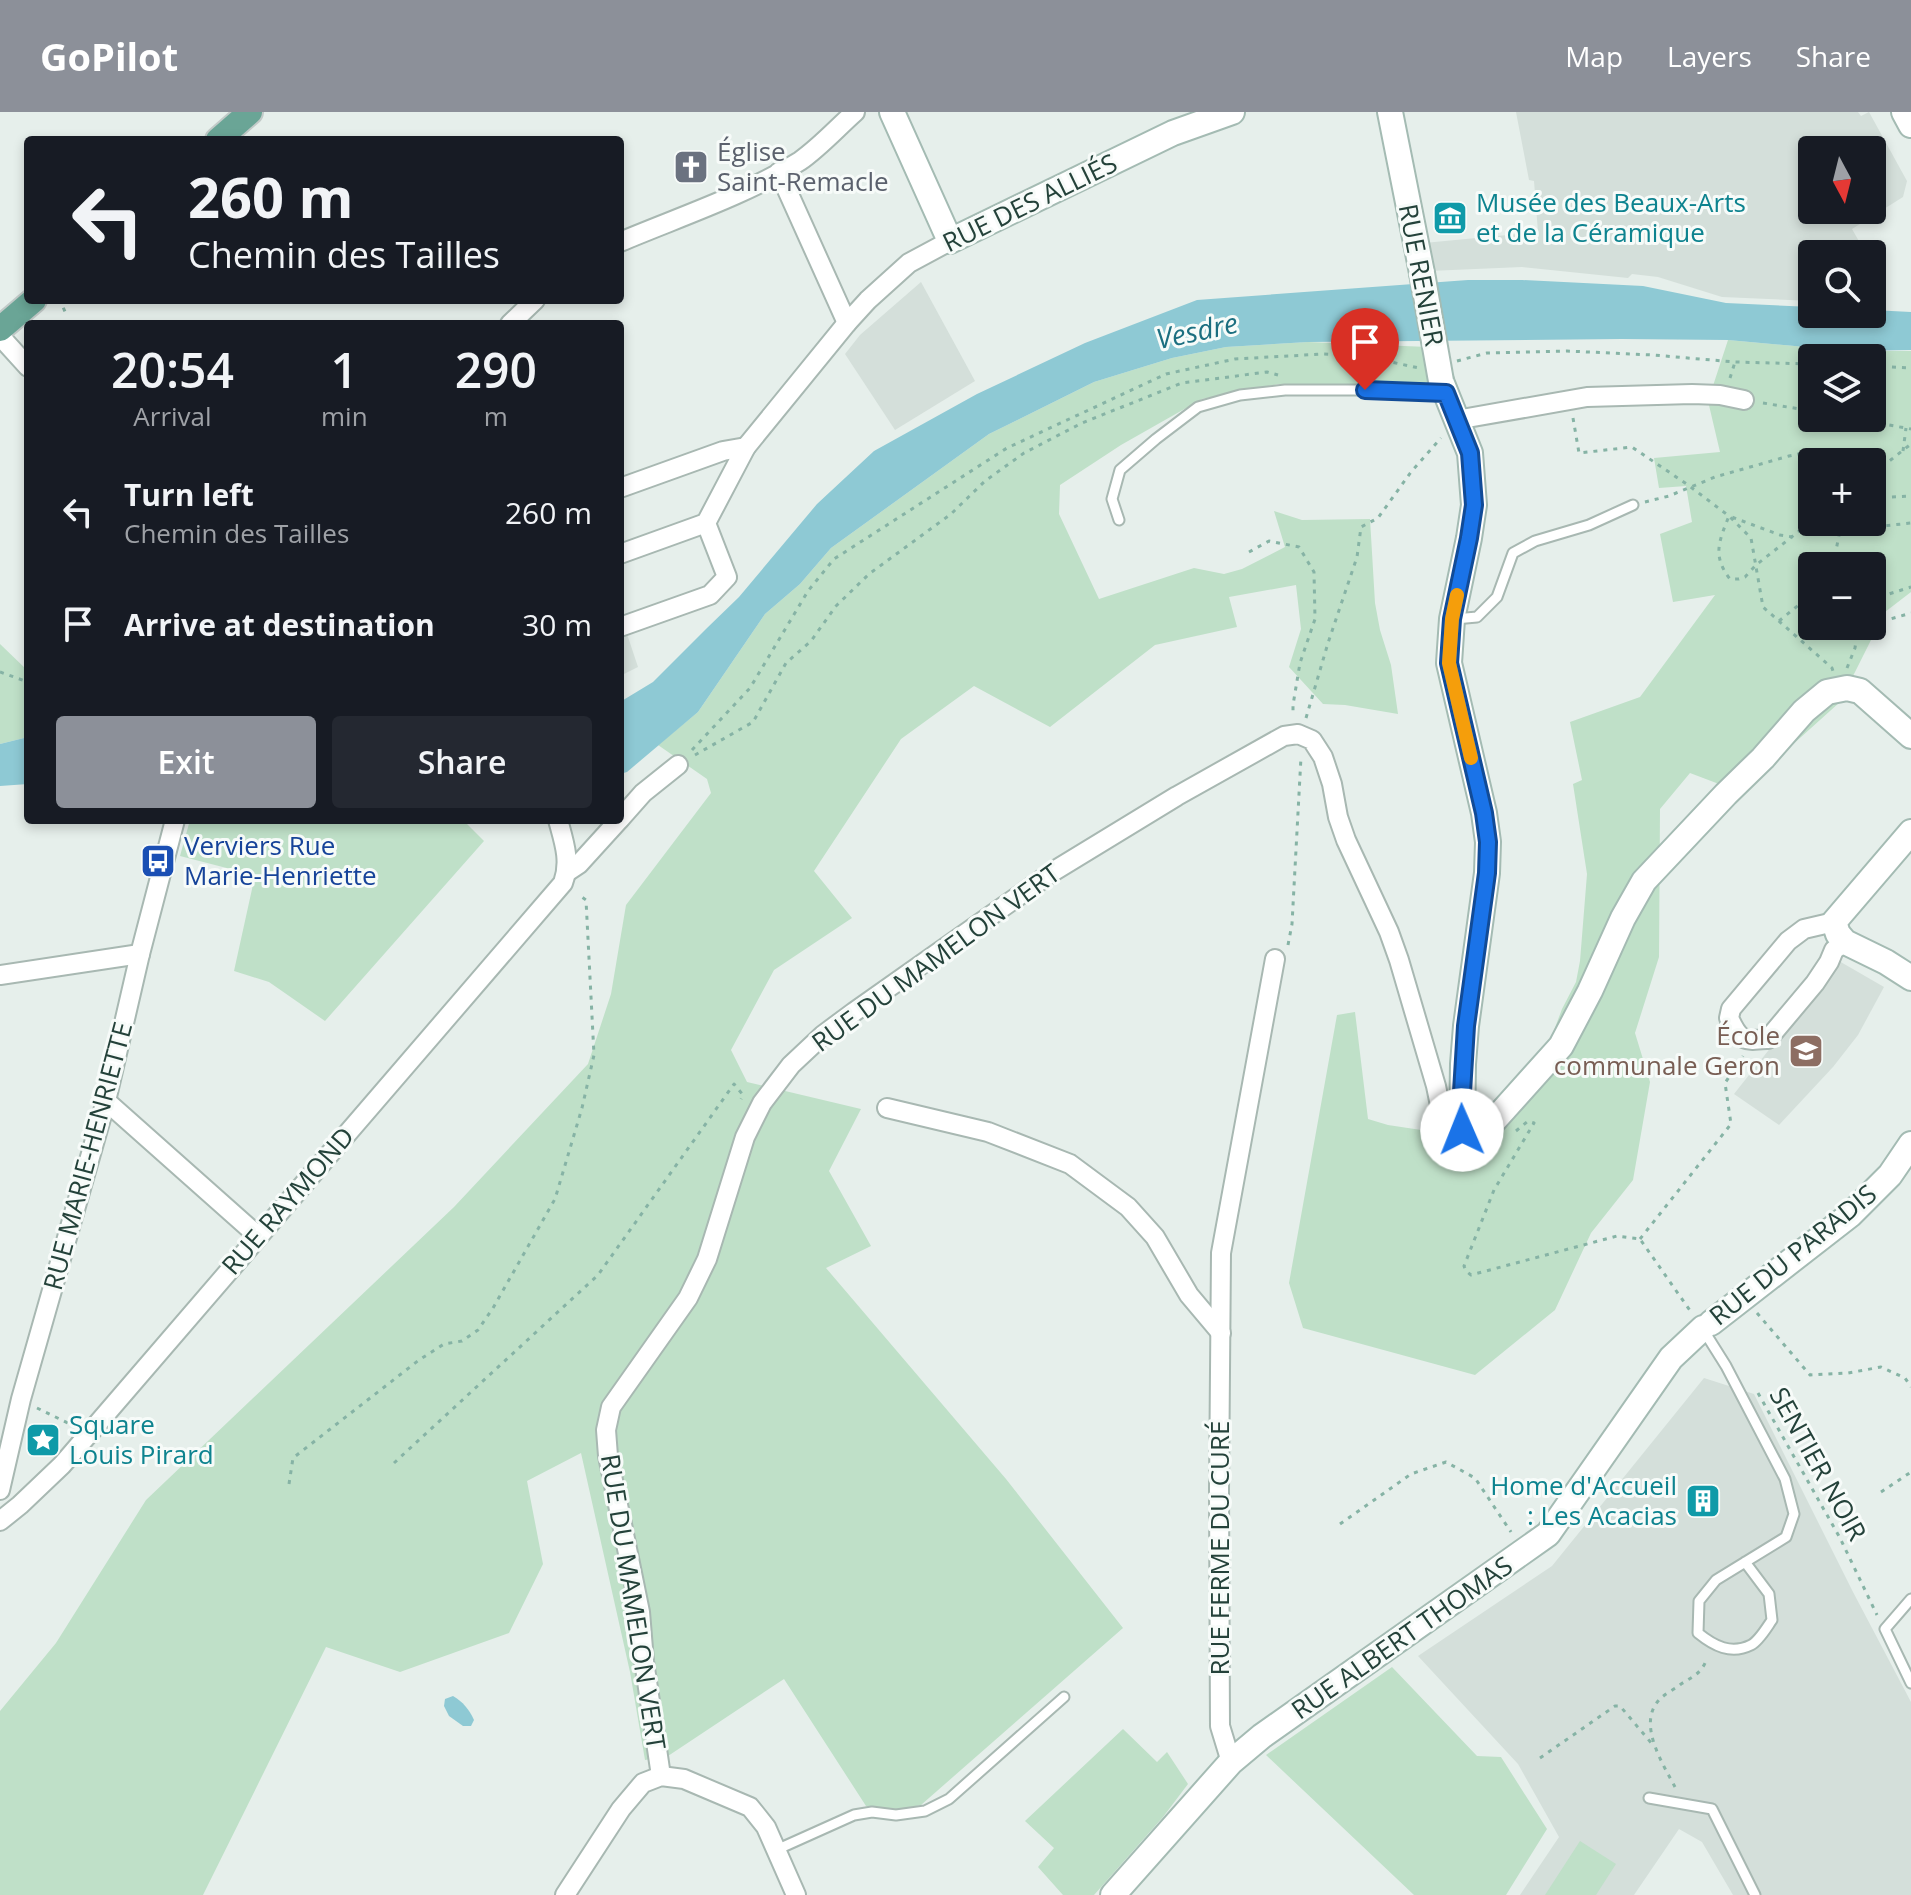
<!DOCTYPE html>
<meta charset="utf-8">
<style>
:root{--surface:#171b24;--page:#242831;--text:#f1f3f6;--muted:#9ea1a6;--accent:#8c9099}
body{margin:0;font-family:"Open Sans",sans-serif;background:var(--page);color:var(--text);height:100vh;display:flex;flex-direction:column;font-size:30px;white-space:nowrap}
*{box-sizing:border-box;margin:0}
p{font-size:26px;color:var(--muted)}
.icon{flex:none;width:44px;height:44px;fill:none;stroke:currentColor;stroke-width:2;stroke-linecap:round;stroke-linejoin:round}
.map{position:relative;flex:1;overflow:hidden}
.details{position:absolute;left:24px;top:208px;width:600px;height:504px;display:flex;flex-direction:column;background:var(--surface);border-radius:8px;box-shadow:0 4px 12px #0003}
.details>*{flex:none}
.hud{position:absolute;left:24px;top:24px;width:600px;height:168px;border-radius:8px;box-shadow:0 4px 12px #0003;background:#171b24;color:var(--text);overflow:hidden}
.needle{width:52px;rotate:173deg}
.controls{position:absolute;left:1798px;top:24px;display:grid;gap:16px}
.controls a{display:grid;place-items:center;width:88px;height:88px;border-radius:8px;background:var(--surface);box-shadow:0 4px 12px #0003;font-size:40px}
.pin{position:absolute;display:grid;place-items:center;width:68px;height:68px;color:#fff;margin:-82px -34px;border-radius:50% 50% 50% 0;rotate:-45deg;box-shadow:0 0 8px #0007}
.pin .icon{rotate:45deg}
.me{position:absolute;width:88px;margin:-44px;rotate:359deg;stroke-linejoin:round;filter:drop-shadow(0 0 6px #0008)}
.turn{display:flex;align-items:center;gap:28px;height:168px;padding:0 32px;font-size:36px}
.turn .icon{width:104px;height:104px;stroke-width:2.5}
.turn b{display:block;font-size:56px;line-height:68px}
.eta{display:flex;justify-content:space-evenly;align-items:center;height:136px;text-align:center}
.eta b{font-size:48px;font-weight:600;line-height:56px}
.action{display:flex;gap:16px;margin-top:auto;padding:16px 32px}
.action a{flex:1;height:92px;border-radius:8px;background:var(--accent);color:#fff;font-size:32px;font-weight:600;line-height:92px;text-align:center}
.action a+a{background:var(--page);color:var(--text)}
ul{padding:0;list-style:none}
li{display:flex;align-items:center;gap:24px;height:112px;padding:0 32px}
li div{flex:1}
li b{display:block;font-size:30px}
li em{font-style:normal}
header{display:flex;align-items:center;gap:48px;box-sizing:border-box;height:112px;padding:0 40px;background:var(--accent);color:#fff}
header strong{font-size:38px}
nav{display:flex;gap:44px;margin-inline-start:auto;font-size:28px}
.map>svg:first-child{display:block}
.built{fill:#d4dfda;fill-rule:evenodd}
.green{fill:#bfe0c8;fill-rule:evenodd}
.water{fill:#8ec9d4}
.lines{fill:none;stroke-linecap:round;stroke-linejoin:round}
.lane-casing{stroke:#a8b8b2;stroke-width:13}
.street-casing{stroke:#a8b8b2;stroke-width:22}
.secondary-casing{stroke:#a4bbb3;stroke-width:28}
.primary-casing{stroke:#c2cac8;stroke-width:28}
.path{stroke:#86b3a5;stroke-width:3;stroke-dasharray:4 6;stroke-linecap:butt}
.lane{stroke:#fff;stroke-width:9}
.street{stroke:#fff;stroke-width:18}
.secondary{stroke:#fff;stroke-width:24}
.primary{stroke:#6aa596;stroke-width:24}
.secondary-bridge-casing{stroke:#a4bbb3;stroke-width:28;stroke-linecap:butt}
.secondary-bridge{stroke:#fff;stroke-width:24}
.route-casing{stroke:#114b97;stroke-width:20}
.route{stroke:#1a73e8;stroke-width:14}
.slow{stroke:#f59e0b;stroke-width:14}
.labels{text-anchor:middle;stroke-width:6;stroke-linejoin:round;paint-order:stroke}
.worship-label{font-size:26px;fill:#5b616d;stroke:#f7fbf9;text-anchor:start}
.street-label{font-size:26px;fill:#24423a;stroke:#f7fbf9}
.culture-label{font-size:26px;fill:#0d838f;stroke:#f7fbf9;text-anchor:start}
.transit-label{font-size:26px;fill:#164399;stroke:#f7fbf9;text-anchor:start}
.education-label{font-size:26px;fill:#785e54;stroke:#f7fbf9;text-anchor:end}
.water-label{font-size:28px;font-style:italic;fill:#1c6f80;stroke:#f7fbf9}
</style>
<header>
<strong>GoPilot</strong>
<nav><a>Map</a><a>Layers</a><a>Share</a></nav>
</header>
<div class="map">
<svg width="1911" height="1783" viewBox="0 0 1911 1783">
<rect width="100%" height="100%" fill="#e6efeb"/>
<g class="built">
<path d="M1516 0H1858L1861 4 1869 0 1907 69 1903 85 1852 117 1860 131 1843 142H1812V189L1722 185 1658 165 1632 162 1628 166 1522 155 1429 159 1424 131 1538 120 1534 69 1529 68ZM1812 38H1872V98H1812Z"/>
<polygon points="921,170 975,269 895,318 845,242 860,223"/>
<polygon points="625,516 638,555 620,564 620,517"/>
<polygon points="1839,849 1884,875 1858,923 1833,955 1779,1013 1734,982"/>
<polygon points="1704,1266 1754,1282 1853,1480 1911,1590 1911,1783 1733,1783 1702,1730 1679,1717 1634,1783 1520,1783 1559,1725 1518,1652 1418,1544 1552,1454"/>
</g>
<g class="green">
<path d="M1728 228 1850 239H1911V480L1885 500 1840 590 1740 680 1690 661 1660 697 1659 845 1635 921 1650 970 1633 1068 1591 1121 1555 1198 1475 1263 1303 1216 1289 1171 1337 903 1355 900 1368 1007 1388 1013 1461 1024 1550 929 1562 897 1576 870 1580 849 1587 762 1573 672 1582 668 1570 610 1640 585 1715 483 1673 490 1660 422 1692 410 1686 374 1659 376 1654 346 1720 340 1708 289ZM1812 246H1872V306H1812ZM1812 350H1872V410H1812ZM1812 454H1872V514H1812Z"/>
<polygon points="1308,230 1428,235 1433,274 1416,276 1279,272 1202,287 1121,333 1060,373 1059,402 1099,487 1194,456 1224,462 1242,457 1285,435 1274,399 1302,408 1370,407 1375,491 1380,518 1391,553 1398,602 1345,593 1323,592 1289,555 1301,517 1296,473 1229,485 1237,515 1155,533 1050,615 974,574 901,627 814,759 852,806 774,858 731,938 747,970 861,997 829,1059 871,1134 826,1156 1006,1367 1123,1516 921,1693 898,1698 866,1694 784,1567 668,1644 645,1648 630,1560 581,1341 527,1369 543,1452 509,1521 400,1560 326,1535 203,1783 0,1783 0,1599 56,1531 146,1388 454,1095 588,952 611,882 626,793 711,681 707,667 658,633 698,600 765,502 800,472 831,436 989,322 1094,270 1172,246 1226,235"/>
<polygon points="0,532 28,559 28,625 0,632"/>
<polygon points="190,708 463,708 484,729 325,909 269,870 234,859 254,768 246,761 180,744"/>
<polygon points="1392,1555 1477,1644 1501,1645 1547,1717 1506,1783 1414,1783 1266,1643"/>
<polygon points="1123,1617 1157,1650 1167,1640 1188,1672 1163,1705 1094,1783 1063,1783 1038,1755 1054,1736 1025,1709"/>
<polygon points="1580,1729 1616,1752 1596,1783 1545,1783"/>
</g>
<g class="water">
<polygon points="1468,168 1522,168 1643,174 1726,191 1812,195 1812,202 1872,202 1872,198 1911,200 1911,238 1850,239 1728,228 1622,227 1308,230 1226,235 1172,246 1094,270 989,322 831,436 800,472 765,502 698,600 627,660 620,662 620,590 653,570 706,517 739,485 817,392 874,339 977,282 1085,231 1197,188"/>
<polygon points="28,625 28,672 0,674 0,632"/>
<path d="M453 1584C463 1590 469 1597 474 1608L471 1614H463L449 1604 444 1594 445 1587Z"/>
</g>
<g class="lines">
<g class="lane-casing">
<g id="lane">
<polyline points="1119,408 1112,387 1120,358 1156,327 1198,295 1240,283 1285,278 1387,278 1444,281"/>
<polyline points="1455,507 1477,505 1497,485 1513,441 1535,429 1589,413 1633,393"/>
<path d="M1704 1219 1726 1254 1785 1367 1794 1402 1786 1425 1716 1468 1699 1489 1698 1521C1714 1534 1731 1543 1751 1533 1759 1529 1767 1515 1772 1508L1769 1482 1745 1450"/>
<polyline points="1911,1487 1885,1517 1911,1571"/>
<polyline points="1649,1686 1712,1697 1755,1783"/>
<polyline points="776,1738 854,1703 872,1700 896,1703 925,1699 949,1687 1064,1585"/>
</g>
</g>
<g class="street-casing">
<g id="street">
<polyline points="779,60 847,211"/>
<path d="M620 130C679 105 746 83 800 49 820 35 837 16 855 0"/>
<polyline points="510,212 535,188"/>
<polyline points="0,224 28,255"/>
<polyline points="1456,308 1587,285 1692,282 1720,283 1744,288"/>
<polyline points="620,376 723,339 746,335"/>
<polyline points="620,442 706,411 746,335 847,211 868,188 909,151 950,129"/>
<polyline points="620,515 710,483 727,465 706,411"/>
<polyline points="620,707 643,681 678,653"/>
<polyline points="567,760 579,752 619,708"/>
<path d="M1834 810 1804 817 1788 829 1731 897 1729 906C1740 930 1744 929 1768 927L1815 871 1829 850 1834 838 1845 830"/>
<polyline points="0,863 140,842"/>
<polyline points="106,989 258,1124"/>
<polyline points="887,996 988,1020 1070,1052 1128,1095 1155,1125 1189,1183 1221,1221"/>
<polyline points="0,1378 21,1287 106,989 140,842 175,708"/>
<path d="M0 1409 20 1393 62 1353 563 771C571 749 564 730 558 708"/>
<polyline points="1231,1650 1220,1614 1219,1377 1221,1141 1275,847"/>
<polyline points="661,1664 644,1549 640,1500 608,1344 606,1318 611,1295 688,1186 707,1147 745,1025 762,991 791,953 823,923 854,900 1054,759 1177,684 1284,624 1298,622 1312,628 1323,645 1332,672 1338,705 1346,728 1389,820 1399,848 1436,974 1444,1013 1450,1032 1461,1036 1471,1029"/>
<polyline points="565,1783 621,1697 643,1671 661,1664 684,1667 750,1695 766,1715 796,1783"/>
</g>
</g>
<g class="secondary-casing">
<g id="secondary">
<polyline points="892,0 950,129 1173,21 1232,0"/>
<polyline points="1390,0 1422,161"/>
<polyline points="1904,0 1911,13"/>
<polyline points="1441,269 1470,341 1474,393 1469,426 1452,507 1449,551 1484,701 1488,730 1487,761 1466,914 1463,952 1462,1018 1466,1025 1471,1029 1482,1022 1561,934 1590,879 1623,806 1644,769 1726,682 1763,646 1804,599 1827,580 1847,576 1860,579 1911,624"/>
<polyline points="1911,720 1834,810 1838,822 1845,830 1886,850 1911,866"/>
<polyline points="1711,1211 1850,1103 1890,1063 1911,1032"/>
<polyline points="1113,1783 1231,1650 1262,1624 1548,1422 1671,1246 1703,1216"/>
</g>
</g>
<g class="primary-casing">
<g id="primary">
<polyline points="218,28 250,0"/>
<polyline points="0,217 34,188"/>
</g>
</g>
<g class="path">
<polyline points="57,188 63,195 66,202"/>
<polyline points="1457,249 1487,241 1567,239 1653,243 1735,250 1812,252"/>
<polyline points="1872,254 1911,256"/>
<polyline points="1730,266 1735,250"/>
<polyline points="1763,291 1812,299"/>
<polyline points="1573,306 1579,341 1632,335 1688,373 1729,404 1751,426 1763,495 1832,556 1833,559"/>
<polyline points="1850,306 1911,317"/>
<polyline points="1903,339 1906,316"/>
<polyline points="1872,356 1883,354 1911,332"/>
<polyline points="1872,386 1911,384"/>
<polyline points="1645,390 1669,384 1715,365 1789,344 1803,341 1821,342 1843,350"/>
<path d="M1793 425 1780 423 1729 404C1719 429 1712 444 1730 467H1739L1745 465 1756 453 1812 409"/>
<polyline points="1249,440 1269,429 1299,435 1314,460 1315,507 1300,551 1293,593 1293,602"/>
<polyline points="1833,454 1839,423 1864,416 1911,411"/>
<polyline points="1872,490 1876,486 1911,475"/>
<polyline points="1779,509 1812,482"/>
<polyline points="1872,510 1887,508 1911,501"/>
<polyline points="1847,556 1855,536 1858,514"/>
<polyline points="0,560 28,570"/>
<polyline points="1306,606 1328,531 1357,445 1361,415 1378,406 1411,360 1441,326"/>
<polyline points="692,638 750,576 808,479 834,447 1007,336 1166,262 1235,247 1323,242 1363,244 1419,256"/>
<polyline points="695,643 753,610 786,551 811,529 836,494 869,462 951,402 985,369 1024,341 1082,311 1182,271 1267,260 1278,263"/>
<polyline points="1288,833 1292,812 1301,645"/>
<polyline points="1516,1019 1528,1009 1534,1011 1494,1078 1464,1154 1466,1159 1471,1163 1617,1124 1640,1127 1691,1200"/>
<polyline points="1640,1127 1731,1012 1725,971 1743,944"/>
<polyline points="1757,1201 1810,1263 1848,1261 1881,1255 1905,1266 1911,1275"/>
<polyline points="1758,1281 1840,1426 1877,1503"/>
<polyline points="37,1296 74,1314"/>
<polyline points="394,1351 598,1163 734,972 743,983 741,987"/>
<polyline points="289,1372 293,1346 419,1248 444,1232 462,1229 478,1218 493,1196 555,1087 582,996 594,943 586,788 579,783"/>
<polyline points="1881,1380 1911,1360"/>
<polyline points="1340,1412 1411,1362 1446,1350 1475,1366 1511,1420"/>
<polyline points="1540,1646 1615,1594 1620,1594 1653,1633"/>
<path d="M1675 1675C1663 1652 1636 1611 1660 1587 1666 1581 1675 1577 1681 1572 1694 1564 1702 1561 1707 1546"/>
</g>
<use href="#lane" class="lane"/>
<use href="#street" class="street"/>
<use href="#secondary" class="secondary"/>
<use href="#primary" class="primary"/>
<g class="secondary-bridge-casing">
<polyline id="secondary-bridge" points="1422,161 1441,269"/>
</g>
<use href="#secondary-bridge" class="secondary-bridge"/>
</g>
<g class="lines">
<g class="route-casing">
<polyline id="route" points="1365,278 1446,281 1470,341 1474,393 1469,426 1452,507 1449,551 1484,701 1488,730 1487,761 1466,914 1462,980 1462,1018"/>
</g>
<use href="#route" class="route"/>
<polyline class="slow" points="1457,483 1452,507 1449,551 1471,646"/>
</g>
<defs>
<g id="church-square" transform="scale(1.8)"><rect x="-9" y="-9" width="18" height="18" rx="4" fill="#6b7280" stroke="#f7fbf9"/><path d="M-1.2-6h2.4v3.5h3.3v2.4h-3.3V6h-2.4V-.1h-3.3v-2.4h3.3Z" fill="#fff"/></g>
<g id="museum-square" transform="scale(1.8)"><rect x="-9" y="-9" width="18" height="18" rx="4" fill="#0f9aa8" stroke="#f7fbf9"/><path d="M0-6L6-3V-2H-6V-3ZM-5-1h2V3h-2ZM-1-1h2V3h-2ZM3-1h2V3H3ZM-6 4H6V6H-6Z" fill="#fff"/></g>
<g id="bus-square" transform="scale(1.8)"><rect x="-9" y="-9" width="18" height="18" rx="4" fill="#1a4fb4" stroke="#f7fbf9"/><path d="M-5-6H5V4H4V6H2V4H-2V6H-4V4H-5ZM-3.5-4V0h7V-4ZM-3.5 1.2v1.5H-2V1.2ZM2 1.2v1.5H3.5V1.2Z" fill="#fff"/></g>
<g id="school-square" transform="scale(1.8)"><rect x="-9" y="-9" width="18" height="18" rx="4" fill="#8d6e63" stroke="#f7fbf9"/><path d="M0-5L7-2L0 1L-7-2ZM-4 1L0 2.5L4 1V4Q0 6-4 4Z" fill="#fff"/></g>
<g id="sight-square" transform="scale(1.8)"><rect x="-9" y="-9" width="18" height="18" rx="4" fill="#0f9aa8" stroke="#f7fbf9"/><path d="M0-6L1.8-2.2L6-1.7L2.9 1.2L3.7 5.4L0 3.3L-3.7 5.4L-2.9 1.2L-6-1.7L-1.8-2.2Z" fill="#fff"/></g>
<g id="building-square" transform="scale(1.8)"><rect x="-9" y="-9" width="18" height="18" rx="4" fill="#0f9aa8" stroke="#f7fbf9"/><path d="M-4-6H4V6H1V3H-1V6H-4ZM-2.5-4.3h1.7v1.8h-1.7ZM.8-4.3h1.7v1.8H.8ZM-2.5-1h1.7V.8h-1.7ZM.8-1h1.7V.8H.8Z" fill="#fff"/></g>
</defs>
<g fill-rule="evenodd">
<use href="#church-square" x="691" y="55"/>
<use href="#museum-square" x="1450" y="106"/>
<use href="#bus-square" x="158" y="749"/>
<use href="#school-square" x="1806" y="939"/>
<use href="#sight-square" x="43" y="1328"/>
<use href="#building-square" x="1703" y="1389"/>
</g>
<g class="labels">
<g class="worship-label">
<text x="717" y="49">Église<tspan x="717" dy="30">Saint-Remacle</tspan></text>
</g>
<g class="street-label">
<text transform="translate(1030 91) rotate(-26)" y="9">RUE DES ALLIÉS</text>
<text transform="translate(1421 163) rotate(79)" y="9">RUE RENIER</text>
<text transform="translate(936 846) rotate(-36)" y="9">RUE DU MAMELON VERT</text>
<text transform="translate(88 1044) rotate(-75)" y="9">RUE MARIE-HENRIETTE</text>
<text transform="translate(288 1089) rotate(-49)" y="9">RUE RAYMOND</text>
<text transform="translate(1793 1143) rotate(-39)" y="9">RUE DU PARADIS</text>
<text transform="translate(1818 1352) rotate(61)" y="9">SENTIER NOIR</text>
<text transform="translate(1220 1436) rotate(-90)" y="9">RUE FERME DU CURÉ</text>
<text transform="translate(633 1490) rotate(81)" y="9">RUE DU MAMELON VERT</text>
<text transform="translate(1402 1526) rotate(-35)" y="9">RUE ALBERT THOMAS</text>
</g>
<g class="culture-label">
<text x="1476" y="100">Musée des Beaux-Arts<tspan x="1476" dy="30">et de la Céramique</tspan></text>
<text x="69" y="1322">Square<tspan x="69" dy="30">Louis Pirard</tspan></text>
<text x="1677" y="1383" text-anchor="end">Home d'Accueil<tspan x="1677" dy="30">: Les Acacias</tspan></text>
</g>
<g class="transit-label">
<text x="184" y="743">Verviers Rue<tspan x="184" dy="30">Marie-Henriette</tspan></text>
</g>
<g class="education-label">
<text x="1780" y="933">École<tspan x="1780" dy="30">communale Geron</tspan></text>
</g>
<g class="water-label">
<text transform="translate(1197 219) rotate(-12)" y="10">Vesdre</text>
</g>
</g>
</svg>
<div class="controls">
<a><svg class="needle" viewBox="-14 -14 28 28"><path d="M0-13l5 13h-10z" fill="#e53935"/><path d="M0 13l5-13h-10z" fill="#9ea1a6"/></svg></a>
<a><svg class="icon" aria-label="search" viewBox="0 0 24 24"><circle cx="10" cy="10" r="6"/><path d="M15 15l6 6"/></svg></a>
<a><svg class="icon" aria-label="layers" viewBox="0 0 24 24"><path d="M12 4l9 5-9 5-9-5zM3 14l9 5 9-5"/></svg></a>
<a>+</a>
<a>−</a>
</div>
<div class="pin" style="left:1365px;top:278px;background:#d93025"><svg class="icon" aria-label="arrive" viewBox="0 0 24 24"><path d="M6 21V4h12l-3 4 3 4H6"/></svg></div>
<svg class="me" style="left:1462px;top:1018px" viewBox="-20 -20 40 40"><circle r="19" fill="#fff"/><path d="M0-13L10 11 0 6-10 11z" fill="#1a73e8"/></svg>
<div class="hud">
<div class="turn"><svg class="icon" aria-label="left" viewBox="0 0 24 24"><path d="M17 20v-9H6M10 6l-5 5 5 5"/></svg><div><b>260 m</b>Chemin des Tailles</div></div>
</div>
<section class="details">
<div class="eta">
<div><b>20:54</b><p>Arrival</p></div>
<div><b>1</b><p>min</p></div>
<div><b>290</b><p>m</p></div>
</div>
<ul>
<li><svg class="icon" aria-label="left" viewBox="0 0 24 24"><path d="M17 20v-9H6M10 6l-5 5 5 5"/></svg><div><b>Turn left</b><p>Chemin des Tailles</p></div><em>260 m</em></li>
<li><svg class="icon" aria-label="arrive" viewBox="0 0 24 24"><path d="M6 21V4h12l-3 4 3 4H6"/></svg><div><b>Arrive at destination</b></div><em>30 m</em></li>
</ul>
<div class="action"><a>Exit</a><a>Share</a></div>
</section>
</div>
